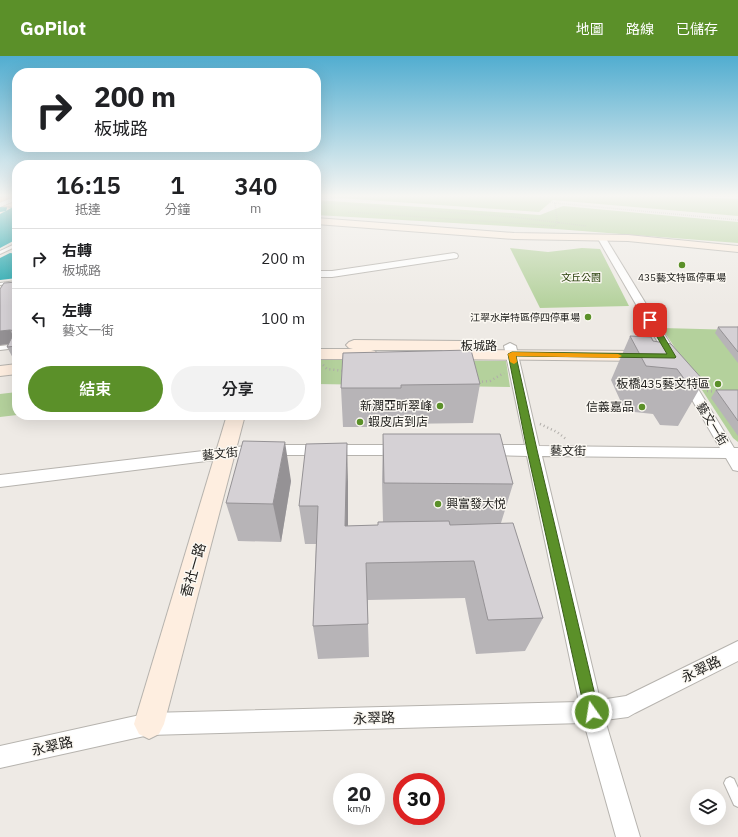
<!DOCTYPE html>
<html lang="zh-TW">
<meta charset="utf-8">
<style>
:root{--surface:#fff;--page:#f2f2f2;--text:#202124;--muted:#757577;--line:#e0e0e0;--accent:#5b9029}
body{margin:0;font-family:"IBM Plex Sans","Noto Sans TC",sans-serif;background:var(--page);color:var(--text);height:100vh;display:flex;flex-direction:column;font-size:15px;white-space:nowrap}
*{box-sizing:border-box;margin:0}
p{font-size:13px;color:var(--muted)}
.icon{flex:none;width:22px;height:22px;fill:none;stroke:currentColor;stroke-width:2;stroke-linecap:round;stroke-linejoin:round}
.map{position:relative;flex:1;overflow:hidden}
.drawer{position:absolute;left:12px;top:104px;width:309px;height:260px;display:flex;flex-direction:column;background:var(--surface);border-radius:16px;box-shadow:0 4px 16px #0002}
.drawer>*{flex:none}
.guide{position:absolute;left:12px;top:12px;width:309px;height:84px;border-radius:16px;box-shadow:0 4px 16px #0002;background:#fff;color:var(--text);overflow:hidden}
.buttons{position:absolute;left:690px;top:733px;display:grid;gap:8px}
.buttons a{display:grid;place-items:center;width:36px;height:36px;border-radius:50%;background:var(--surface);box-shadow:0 4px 16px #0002;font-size:20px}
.speed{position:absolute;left:333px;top:717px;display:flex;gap:8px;font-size:20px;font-weight:700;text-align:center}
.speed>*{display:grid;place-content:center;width:52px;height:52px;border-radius:50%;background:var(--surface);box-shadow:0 4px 16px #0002;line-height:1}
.speed small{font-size:10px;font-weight:400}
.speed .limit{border:6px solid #d22;background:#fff;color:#111}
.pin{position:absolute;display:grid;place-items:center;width:34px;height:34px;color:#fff;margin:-17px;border-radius:8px;box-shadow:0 2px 6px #0006}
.me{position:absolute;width:44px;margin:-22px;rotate:347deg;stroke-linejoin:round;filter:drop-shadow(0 0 3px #0008)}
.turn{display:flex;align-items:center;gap:14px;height:84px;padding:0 16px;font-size:18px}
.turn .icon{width:52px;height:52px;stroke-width:2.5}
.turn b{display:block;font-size:28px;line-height:34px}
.eta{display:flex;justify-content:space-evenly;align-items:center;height:68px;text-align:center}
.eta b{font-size:24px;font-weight:600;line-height:28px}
.cta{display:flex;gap:8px;margin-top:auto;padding:8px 16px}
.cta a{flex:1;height:46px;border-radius:24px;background:var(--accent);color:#fff;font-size:16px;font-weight:600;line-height:46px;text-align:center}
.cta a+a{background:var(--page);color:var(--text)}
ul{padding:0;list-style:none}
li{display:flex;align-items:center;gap:12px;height:60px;padding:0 16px;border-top:1px solid var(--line)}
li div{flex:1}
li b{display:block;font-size:15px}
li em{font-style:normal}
header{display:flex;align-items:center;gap:24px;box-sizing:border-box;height:56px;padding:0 20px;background:var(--accent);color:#fff}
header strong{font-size:19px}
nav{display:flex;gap:22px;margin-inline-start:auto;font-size:14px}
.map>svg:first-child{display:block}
.green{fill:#b4d19c}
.water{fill:#0fa3ab}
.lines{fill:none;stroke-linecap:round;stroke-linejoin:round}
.river{fill:#0fa3ab;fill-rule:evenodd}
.lane-casing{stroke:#b6b3ae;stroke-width:2}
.street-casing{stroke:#b6b3ae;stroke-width:2}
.secondary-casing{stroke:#b6b3ae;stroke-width:2}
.highway-casing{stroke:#af8c6d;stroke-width:2}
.path-far2{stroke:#b0ada9;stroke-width:1.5;stroke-dasharray:0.5 1.5;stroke-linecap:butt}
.path-far1{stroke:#b0ada9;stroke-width:2;stroke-dasharray:0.5 2;stroke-linecap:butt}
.path{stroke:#b0ada9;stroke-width:2.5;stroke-dasharray:1 3;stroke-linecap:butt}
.lane{fill:#fff;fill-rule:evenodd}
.street{fill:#fff;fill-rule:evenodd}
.secondary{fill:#feeee0;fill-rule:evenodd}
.highway{fill:#fbc697;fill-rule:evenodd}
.lane-bridge-casing{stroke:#b6b3ae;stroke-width:5;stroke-linecap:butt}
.lane-bridge{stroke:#fff;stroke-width:4}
.wall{fill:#b7b4b7}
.shaded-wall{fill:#959295}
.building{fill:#d5d1d5;stroke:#959295}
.route{fill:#5b9029;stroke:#3b5e1b}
.slow{fill:#f59e0b}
.poi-dot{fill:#5b9029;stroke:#fbf8f2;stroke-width:1.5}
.labels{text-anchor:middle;stroke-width:3;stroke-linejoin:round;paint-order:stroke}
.far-park-label{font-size:10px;fill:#243c06;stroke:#fbf8f2}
.far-poi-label{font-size:10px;fill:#21201e;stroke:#fbf8f2}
.street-label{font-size:12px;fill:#21201e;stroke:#fbf8f2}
.poi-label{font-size:12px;fill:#21201e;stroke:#fbf8f2;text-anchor:end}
.near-street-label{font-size:14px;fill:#21201e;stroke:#fbf8f2}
</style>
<header>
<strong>GoPilot</strong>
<nav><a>地圖</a><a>路線</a><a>已儲存</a></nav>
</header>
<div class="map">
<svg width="738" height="781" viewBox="0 0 738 781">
<rect width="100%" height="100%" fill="#eeeae5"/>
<g class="green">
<polygon points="326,141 696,141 738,143 738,160 553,144 539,156"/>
<polygon points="316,144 540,159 563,150 738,166 738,187 556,173 316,159"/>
<polygon points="510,192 548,196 582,192 600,193 629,250 540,252"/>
<polygon points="662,272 738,274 738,386 733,382"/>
<polygon points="316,303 506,305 510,331 316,328"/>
<polygon points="17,336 17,359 0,361 0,338"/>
</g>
<g class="water">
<polygon points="17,149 17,183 0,192 0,158"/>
<polygon points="10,197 17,198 17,222 0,224 0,202"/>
</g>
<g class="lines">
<polygon class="river" points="0,148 6,149 7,152 6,155 0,156"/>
<g class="lane-casing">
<g id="lane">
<polygon points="17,187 17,190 0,198 0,195"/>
<polygon points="17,225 17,227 0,229 0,227"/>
<polygon points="17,288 17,292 0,294 0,290"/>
<polygon points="730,721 734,723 738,732 738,751 734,749 724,727 726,723"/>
</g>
</g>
<g class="street-casing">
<g id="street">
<polygon points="598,179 601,179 605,181 679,302 677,304 669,304 667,302 597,181"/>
<polygon points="454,197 457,198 458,200 457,202 332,221 316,221 316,215 332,215"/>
<polygon points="510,287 516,290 539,390 720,392 680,323 682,320 690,320 692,323 734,392 738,392 738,415 733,414 726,402 542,400 600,644 626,640 738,585 738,605 635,657 628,661 605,664 640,781 616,781 584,667 149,679 0,712 0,690 149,657 579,646 527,400 487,399 482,398 480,394 482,390 487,389 525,389 504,290"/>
<polygon points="254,389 402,389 407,390 409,394 407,398 402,399 254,399 0,431 0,419"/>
</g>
</g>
<g class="secondary-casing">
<g id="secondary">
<polygon points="0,144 17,145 17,151 0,150"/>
<polygon points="316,162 514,177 628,179 738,190 738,196 628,185 514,183 316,168"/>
<polygon points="354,284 463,285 468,287 471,290 467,294 647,295 653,297 655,300 653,303 647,305 447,303 441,301 439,298 443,294 371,294 375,295 377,298 375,301 369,303 316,303 316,293 353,293 349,292 346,289 349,286"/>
<polygon points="17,308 17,318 0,320 0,310"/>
<polygon points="227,359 245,359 164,668 159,678 149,683 139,678 134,668"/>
</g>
</g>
<g class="highway-casing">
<polygon id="highway" points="3,141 17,141 17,142 0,149 0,142"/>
</g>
<g class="path-far2">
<polyline points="540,141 544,145 555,147"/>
<polyline points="726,141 738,141"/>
<polyline points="316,146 514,161 586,170"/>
<polyline points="348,156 554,170 559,166"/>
<polyline points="557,166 555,147 738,164"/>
</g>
<polyline class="path-far1" points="635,282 647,276"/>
<g class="path">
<polyline points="323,309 327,313 344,315"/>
<polyline points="478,326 490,325 504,317"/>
<polyline points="707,335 718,336"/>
<polyline points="540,368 557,376 566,383"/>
</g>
<use href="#lane" class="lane"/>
<use href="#street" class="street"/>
<use href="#secondary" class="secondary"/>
<use href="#highway" class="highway"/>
<g class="lane-bridge-casing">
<polyline id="lane-bridge" points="0,149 17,142"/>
</g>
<use href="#lane-bridge" class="lane-bridge"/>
</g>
<g class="wall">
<polygon points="17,226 17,303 14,304 7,291 8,288 0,289"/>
<polygon points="738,270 738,307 715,277 718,271 737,271"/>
<polygon points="630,280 653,285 704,325 678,370 660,369 653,358 625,355 611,324"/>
<polygon points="343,297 480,328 473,367 399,368 399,371 343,371 341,332"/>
<polygon points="716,334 738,334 738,380 711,342"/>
<polygon points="383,378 513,428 501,467 543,562 525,595 476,598 465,542 368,544 368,568 369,601 318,603 313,570 316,488 305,488 299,450 348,426 348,470 378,469 383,466 382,423"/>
<polygon points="291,425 281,486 238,485 226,447"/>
</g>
<g class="shaded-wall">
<polygon points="10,274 17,287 0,289 0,275"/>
<polygon points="285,386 291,425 281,486 273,448"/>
<polygon points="347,387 348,426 348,507 345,470"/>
</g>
<g class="building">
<polygon points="17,226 17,290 7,291 15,275 10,274 0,275 0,233 4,227"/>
<polygon points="718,271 738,271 738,296"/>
<polygon points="630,280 651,281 653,285 671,288 704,325 685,324 677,313 646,310"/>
<polygon points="471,294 480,328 401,329 401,332 341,332 343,297"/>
<polygon points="716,334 738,334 738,365"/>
<polygon points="383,378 500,378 513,428 384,427"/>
<polygon points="243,385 285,386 273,448 226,447"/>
<polygon points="347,387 345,470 378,469 378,466 449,465 450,469 513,467 543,562 488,564 474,505 366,507 368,568 313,570 318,450 299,450 306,388"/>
</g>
<linearGradient id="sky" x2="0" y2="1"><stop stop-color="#51add0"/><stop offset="0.56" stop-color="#f7f6f3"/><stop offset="1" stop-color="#f7f6f3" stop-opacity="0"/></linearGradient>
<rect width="738" height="250" fill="url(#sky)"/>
<polygon class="route" points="648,262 654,264 676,301 675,302 516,300 537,394 599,656 597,661 592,663 588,661 585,656 527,394 508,298 512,296 667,298 647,264"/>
<polygon class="slow" points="512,296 618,298 622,300 618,302 516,300 517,306 514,308 510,306 508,298"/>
<g class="poi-dot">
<circle cx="682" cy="209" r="4"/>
<circle cx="588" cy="261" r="4"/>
<circle cx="718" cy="328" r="4"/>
<circle cx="440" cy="350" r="4"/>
<circle cx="642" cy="351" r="4"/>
<circle cx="360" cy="366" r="4"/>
<circle cx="438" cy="448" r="4"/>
</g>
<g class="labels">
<g class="far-park-label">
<text x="581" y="225">文丘公園</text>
</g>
<g class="far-poi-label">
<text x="682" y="225">435藝文特區停車場</text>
<text x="580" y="265" text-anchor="end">江翠水岸特區停四停車場</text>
</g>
<g class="street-label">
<text x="479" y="294">板城路</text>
<text transform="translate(712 368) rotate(59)" y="4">藝文一街</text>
<text transform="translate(568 395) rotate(1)" y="4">藝文街</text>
<text transform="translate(220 398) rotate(-6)" y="4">藝文街</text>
</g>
<g class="poi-label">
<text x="710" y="332">板橋435藝文特區</text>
<text x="432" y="354">新潤亞昕翠峰</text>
<text x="634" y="355">信義嘉品</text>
<text x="368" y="370" text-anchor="start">蝦皮店到店</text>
<text x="446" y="452" text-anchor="start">興富發大悦</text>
</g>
<g class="near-street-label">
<text transform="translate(193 514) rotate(-74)" y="5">香社一路</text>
<text transform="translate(701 613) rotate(-26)" y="5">永翠路</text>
<text transform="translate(374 662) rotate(-2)" y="5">永翠路</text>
<text transform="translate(52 690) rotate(-13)" y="5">永翠路</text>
</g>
</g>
</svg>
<div class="buttons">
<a><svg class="icon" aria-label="layers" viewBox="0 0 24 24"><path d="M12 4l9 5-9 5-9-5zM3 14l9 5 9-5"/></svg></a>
</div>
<div class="speed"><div>20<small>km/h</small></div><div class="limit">30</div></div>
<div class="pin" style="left:650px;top:264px;background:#d93025"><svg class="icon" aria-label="arrive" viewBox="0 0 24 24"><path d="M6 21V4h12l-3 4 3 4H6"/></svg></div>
<svg class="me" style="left:592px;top:656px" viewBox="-20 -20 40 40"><circle r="17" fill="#5b9029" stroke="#fff" stroke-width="3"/><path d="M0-11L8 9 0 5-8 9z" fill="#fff"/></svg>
<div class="guide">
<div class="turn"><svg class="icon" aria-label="right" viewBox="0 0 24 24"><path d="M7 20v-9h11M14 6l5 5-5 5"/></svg><div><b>200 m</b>板城路</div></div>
</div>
<section class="drawer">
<div class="eta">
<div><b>16:15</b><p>抵達</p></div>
<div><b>1</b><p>分鐘</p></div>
<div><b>340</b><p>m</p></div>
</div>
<ul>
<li><svg class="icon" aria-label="right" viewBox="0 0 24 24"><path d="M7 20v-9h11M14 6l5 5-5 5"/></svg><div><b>右轉</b><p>板城路</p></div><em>200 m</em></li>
<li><svg class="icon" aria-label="left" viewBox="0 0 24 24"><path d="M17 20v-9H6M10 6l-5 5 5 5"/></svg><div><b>左轉</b><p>藝文一街</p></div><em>100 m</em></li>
</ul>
<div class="cta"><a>結束</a><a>分享</a></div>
</section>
</div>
